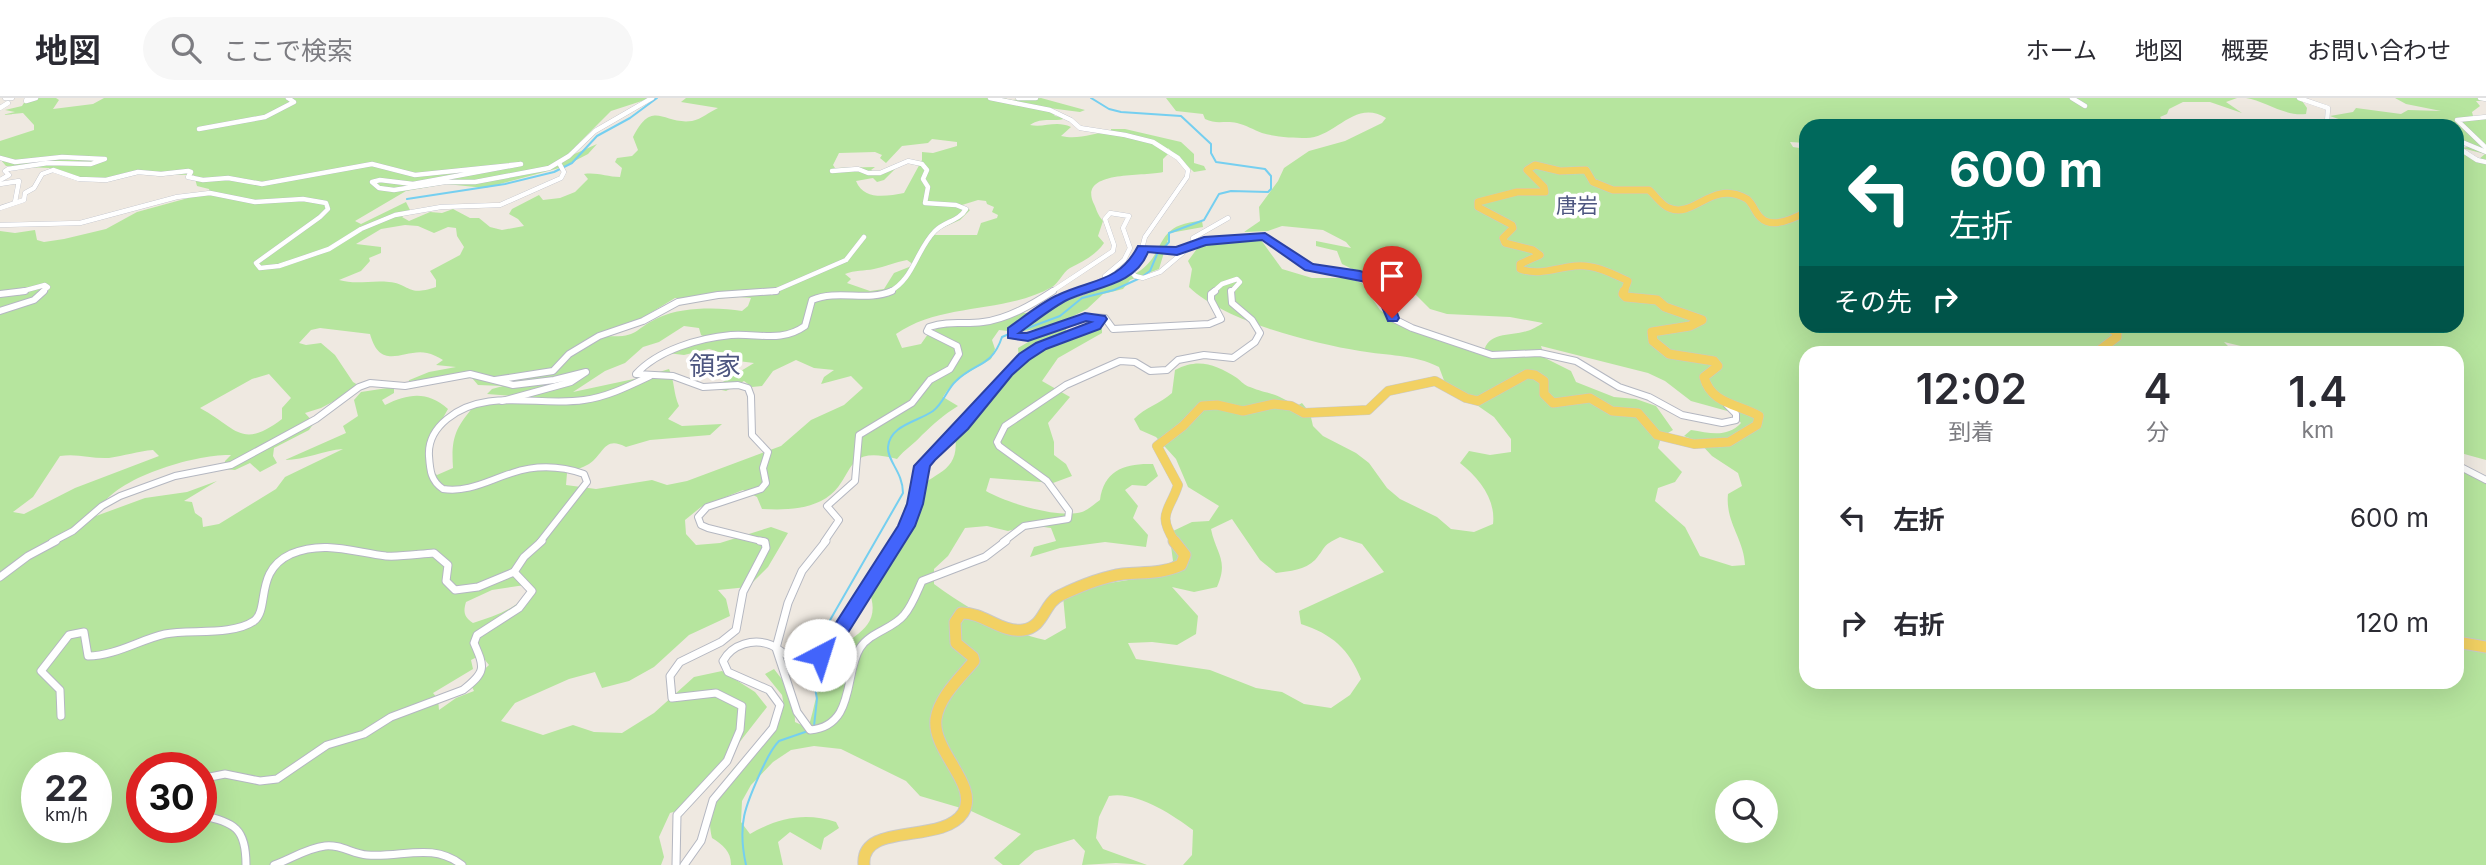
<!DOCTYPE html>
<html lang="ja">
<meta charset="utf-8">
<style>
:root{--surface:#fff;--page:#f7f7f7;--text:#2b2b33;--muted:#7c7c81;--line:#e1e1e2}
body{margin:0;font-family:Inter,"Noto Sans JP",sans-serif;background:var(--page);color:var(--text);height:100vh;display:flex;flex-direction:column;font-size:26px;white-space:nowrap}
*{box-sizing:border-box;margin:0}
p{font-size:23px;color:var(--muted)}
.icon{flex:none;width:38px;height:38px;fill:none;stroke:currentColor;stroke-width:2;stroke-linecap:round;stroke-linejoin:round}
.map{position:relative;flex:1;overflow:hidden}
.drawer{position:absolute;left:1799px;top:248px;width:665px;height:343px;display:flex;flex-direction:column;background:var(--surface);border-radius:21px;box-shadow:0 7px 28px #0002}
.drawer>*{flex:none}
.guide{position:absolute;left:1799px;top:21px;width:665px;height:214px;border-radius:21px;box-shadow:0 7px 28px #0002;background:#00695c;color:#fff;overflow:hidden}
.fabs{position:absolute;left:1715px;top:682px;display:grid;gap:14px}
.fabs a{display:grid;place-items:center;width:63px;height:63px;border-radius:50%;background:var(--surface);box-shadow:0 7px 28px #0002;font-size:35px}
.speed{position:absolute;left:21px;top:654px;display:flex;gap:14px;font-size:35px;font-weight:700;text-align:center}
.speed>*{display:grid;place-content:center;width:91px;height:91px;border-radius:50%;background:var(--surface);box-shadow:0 7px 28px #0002;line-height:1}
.speed small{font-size:18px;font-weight:400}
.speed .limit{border:10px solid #d22;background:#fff;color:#111}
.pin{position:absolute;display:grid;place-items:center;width:60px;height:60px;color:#fff;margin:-72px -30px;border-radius:50% 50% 50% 0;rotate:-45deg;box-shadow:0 0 7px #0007}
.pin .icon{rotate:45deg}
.me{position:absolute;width:77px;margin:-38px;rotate:40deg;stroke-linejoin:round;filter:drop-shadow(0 0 5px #0008)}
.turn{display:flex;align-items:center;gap:24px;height:147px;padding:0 35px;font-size:32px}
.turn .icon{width:91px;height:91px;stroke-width:2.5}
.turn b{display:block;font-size:49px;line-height:60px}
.then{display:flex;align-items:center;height:66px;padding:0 35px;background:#0003;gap:14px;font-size:26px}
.eta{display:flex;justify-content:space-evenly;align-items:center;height:119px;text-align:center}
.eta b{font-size:42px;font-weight:600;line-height:49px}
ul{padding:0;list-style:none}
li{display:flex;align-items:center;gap:21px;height:105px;padding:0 35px}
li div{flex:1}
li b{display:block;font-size:26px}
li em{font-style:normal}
header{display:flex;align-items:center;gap:42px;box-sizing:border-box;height:98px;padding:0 35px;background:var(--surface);border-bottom:2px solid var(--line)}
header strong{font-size:33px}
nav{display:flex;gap:38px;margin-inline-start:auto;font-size:24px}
.search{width:490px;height:63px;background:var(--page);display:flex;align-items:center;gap:18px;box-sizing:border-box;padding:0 24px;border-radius:38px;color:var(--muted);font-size:26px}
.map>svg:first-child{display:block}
.green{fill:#b6e59e;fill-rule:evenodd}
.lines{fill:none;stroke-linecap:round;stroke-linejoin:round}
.stream{stroke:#75cff0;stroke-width:2}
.street-far2-casing{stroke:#b4b7c1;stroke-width:5}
.street-far1-casing{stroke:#b4b7c1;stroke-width:8}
.street-casing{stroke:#b4b7c1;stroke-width:9}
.primary-far2-casing{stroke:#c9c9c9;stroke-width:8}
.primary-far1-casing{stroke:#c9c9c9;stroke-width:10}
.primary-casing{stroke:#c9c9c9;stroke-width:13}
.street-far2{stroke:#fff;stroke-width:4.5}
.street-far1{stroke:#fff;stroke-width:6}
.street{stroke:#fff;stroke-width:7}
.primary-far2{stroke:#f2d163;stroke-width:7}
.primary-far1{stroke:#f2d163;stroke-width:9}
.primary{stroke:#f2d163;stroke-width:11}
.route{fill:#4264fb;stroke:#2b41a3;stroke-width:2}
.labels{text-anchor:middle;stroke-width:7;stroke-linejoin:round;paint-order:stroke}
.far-quarter-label{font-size:21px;fill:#4d5680;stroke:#fff}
.quarter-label{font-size:26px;fill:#4d5680;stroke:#fff}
</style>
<header>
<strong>地図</strong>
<div class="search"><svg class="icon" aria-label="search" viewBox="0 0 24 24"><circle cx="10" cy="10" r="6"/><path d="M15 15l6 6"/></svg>ここで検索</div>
<nav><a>ホーム</a><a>地図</a><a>概要</a><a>お問い合わせ</a></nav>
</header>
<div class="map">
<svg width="2486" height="767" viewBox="0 0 2486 767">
<rect width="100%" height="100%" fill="#efe9e1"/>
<g class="green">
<path d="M27 0H56L59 2 53 11 93 6 104 0H651L611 13 575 49 570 58 597 46 588 56 563 69 485 90 446 86 406 93 355 123 361 126 406 104 410 112 402 119 409 123 430 114 442 115 453 111 470 120H479L490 129 502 132 524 128 518 121 509 116 512 111 539 97 543 102 560 100 575 94 588 81 584 76C597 74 607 79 620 79L622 70 615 64 617 60 632 58 638 52 633 39C653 0 663 27 692 23 702 21 709 14 718 10L681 4 686 0H1003L1012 2 1041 0 1085 12 1080 14 1049 10 1055 18 1067 20C1054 25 1043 18 1030 27 1044 30 1056 22 1071 29L1061 38C1079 42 1093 35 1111 33V31H1125L1181 44 1194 56V65L1204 68 1206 72 1194 74 1168 50 1169 55 1163 61V74C1143 79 1080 72 1093 104 1097 112 1097 116 1103 123L1098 138 1104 145C1095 158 1083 163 1070 170 1062 175 1059 185 1052 189 1004 216 942 204 896 236L902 250 921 246 928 236 941 228 979 224 1012 213 1039 217C1061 202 1087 192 1113 183 1121 179 1131 179 1138 174 1168 155 1152 126 1202 123L1203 129 1170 135 1159 171 1130 182 1123 191 1103 196 1087 211 1058 226 1065 229 1068 237 1102 229V235L1058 260 1042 283 1070 299 1048 325 1054 344V357L1066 366 1072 378 1053 385 990 380 986 393C1007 405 1059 421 1082 414 1088 412 1094 406 1100 402 1104 372 1125 365 1153 366L1158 378 1146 388 1132 387 1125 392 1138 408 1133 420 1148 437 1146 449 1105 444 1060 450 1030 459 1034 449 1056 443 1051 430 1030 427 1008 433 987 428 965 430 948 458 934 471V486C967 510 1006 533 1045 542L1066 530 1063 498 1084 489 1160 477 1173 463 1171 448 1173 433 1192 424 1209 423 1219 408 1188 389 1176 361 1156 339 1140 332 1134 321C1145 309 1160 306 1172 295L1175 272C1198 260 1215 266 1237 280 1241 283 1245 288 1250 289 1269 297 1278 294 1295 309L1302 305 1310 315 1313 328 1323 338 1356 355 1369 365 1387 390 1400 401 1437 419 1451 431 1474 434 1493 426C1496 401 1479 380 1460 365L1469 353 1490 357 1511 354V341L1494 319 1445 285 1439 269C1413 256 1388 258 1360 253 1311 245 1224 223 1189 189L1192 171 1188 163 1199 148 1247 140 1261 142 1282 171 1312 180H1348L1362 185 1380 212 1402 228 1484 255C1486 234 1511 238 1527 233 1532 232 1538 228 1543 225L1510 219 1447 216 1430 211 1413 194 1411 185 1402 177 1377 165 1374 170 1390 178 1402 193 1391 213 1377 183 1342 166 1337 153 1316 148V143L1351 150 1346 144 1323 132 1282 128 1268 133 1244 134 1260 123 1259 109 1278 83 1284 70 1309 53 1345 43 1382 25 1386 20C1355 0 1335 40 1306 40 1293 40 1275 39 1262 35 1254 32 1246 27 1237 25 1225 22 1217 27 1205 21L1203 16 1176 13 1166 0H2237L2226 4 2242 15 2210 4H2183L2169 11 2167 16 2160 19 2166 28H1806V45L1790 44 1793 49 1806 51V228H2457V93L2464 92 2457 89V52L2479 61 2485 56 2462 50 2468 49 2457 41V28C2440 28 2425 23 2408 21L2404 23 2413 28H2347V24L2330 18 2353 14 2356 10 2401 16 2408 12 2441 13 2406 6 2395 0H2486V3H2476L2480 8 2472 14 2473 18 2486 19V362L2457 354V256L2270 255 2224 244 2229 249 2246 255 1806 256V584H2457V369L2486 381V767H1183L1192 757 1193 732C1171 716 1137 693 1109 698L1099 719 1096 740 1103 751 1147 767 1116 765 1082 767 1085 753 1074 741 1035 753 1019 767H1003L994 760 1021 736 971 713 920 698 906 683 841 651 814 648 791 652 773 664 751 687 742 703 741 724 750 736C778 720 805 714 836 724L839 730 824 740 821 752 790 734 778 744 783 767H731C731 753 723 747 712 740 701 695 736 669 763 639 771 630 776 618 784 608L782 597 765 576 774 571 794 597 795 624 808 630C815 610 817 586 827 567 843 535 887 536 868 490 877 478 890 464 896 450 905 432 896 419 911 398 929 373 961 378 955 337L1019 261 1018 250 1040 237 1044 230 1017 234 999 232 992 242 995 251 991 261C972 273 955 279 943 299L958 308C943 317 934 326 922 337 914 346 905 351 897 361 838 345 858 384 821 403 802 412 782 412 762 411L757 399 743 392 701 409 685 422 686 436 696 447 720 445 771 429 788 435 768 469 748 489 718 492 726 501 730 518 689 537 654 569 629 583 602 590 595 574 569 581 515 605 501 623 543 637 573 627 594 634 622 635 654 615 694 579 722 573 755 594 767 609 689 709 670 715 659 739 664 759 661 767H0V133L15 135 35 132 37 142 44 144 64 141 106 131 137 114 210 94 209 91 197 88 194 77 140 76 103 82 75 79 49 70 6 68 0 61V43L34 32V27L23 15 2 17 15 14 5 12 22 8ZM932 41 957 44V48L933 55 922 54V62L904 95C887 98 864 103 856 83L873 80 877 84 884 82 895 71 876 75 871 72 875 69 835 70 833 67 839 55 875 54 882 57 880 60 886 65 902 48 928 45ZM978 102 986 103 987 106 994 109 992 114 998 117 997 120 981 125 977 137H934L935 133 960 122 970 112 962 107ZM405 127 418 128 434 135 448 129 456 130 457 138 464 149 460 157 430 173 436 182V189C406 199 411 186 389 184 371 182 356 187 339 182L361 173 370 163 369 160 381 155V149L356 146 381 131ZM907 162 914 167 894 175 884 191 870 193 847 185 851 181 845 176C855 172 864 173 874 171 885 169 895 164 907 162ZM739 199 751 200 748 208 742 213C719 209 682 209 660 219 633 231 640 240 606 238L634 225 675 200 698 202ZM684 228 699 230 701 237 709 241 667 255 684 257 709 251 722 255 730 262 754 265 713 290 726 293 744 283 752 289 762 288 773 273 796 262 814 270 834 272 824 279 821 286 851 278 863 290 844 307 811 322 781 348 687 383 667 387 652 382 596 391 566 387 567 375C574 372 582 370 589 366 604 356 604 337 626 349L650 342 710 337 722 326 682 328 668 321 679 308C673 295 675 284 669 271L643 279 573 294 605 273 625 265 643 249 659 244ZM320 230 370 236C381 275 404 250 427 255 432 256 438 259 443 262L436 267 456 269 429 274 407 283 472 280 478 287 503 288 492 291 487 296 513 298 475 307C455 330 451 340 453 370L437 377 433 374 431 341 448 311C428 293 409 295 385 307L382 302 394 295V289L361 294 354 302 358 318 343 328 346 335 285 362C305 362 324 352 343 351L285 379 276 391 219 426 203 429 202 420 195 415 192 404 184 403 217 383 187 394 145 400 96 418C107 381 195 356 231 357L225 363 224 371 235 372 250 365 260 374 277 365 273 358 274 350 309 332 314 325 305 315 321 310 361 289 353 284 335 257 321 245 306 247 299 245 311 232ZM1541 248 1648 275 1665 283 1691 303 1731 314 1741 325C1727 340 1710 335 1691 332L1684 338 1699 344 1712 358 1738 375 1742 388 1728 396C1725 424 1744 441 1745 467L1732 468 1700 458 1685 429 1655 403 1658 390 1675 384 1682 374 1658 350 1661 339 1673 332 1656 308 1636 301 1614 299 1576 284 1571 273 1545 260ZM269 276 291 300 282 310V321C241 352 237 330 200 310L252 281ZM153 352 159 358 75 390 24 416 13 414 33 399 60 358C77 355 92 361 109 360 124 358 138 353 153 352ZM1232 421 1260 462 1276 475C1290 473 1305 472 1315 462 1328 447 1320 449 1340 439L1362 446 1384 474 1299 513 1301 526C1332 536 1349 551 1361 581L1350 597 1331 610 1304 606 1282 594 1256 590 1210 572 1136 561 1128 545 1152 544 1177 547 1196 536 1198 518 1172 489 1194 494 1217 489C1229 462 1216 456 1211 431ZM525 487 533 491C518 510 496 518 473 525 464 519 463 514 466 504L492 492ZM481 557 489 567 470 585 474 593 456 600 439 612 438 601 433 595 473 571 471 562ZM37 670H96V730H37ZM142 670H201V730H142ZM1727 695H1766V733H1727Z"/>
<path d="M2246 0H2300L2307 10 2306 16C2286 19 2265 3 2246 0Z"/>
</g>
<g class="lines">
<g class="stream">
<polyline points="1091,0 1109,11 1121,14 1181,18 1211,46 1211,55 1216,64 1265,71 1271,78 1271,91 1268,94 1231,93 1219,96 1204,122 1169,135 1169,144 1163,151"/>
<polyline points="407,101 505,86 554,74 572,65 597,38 630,20 657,0"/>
<polyline points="1143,178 1150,173 1158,154"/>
<polyline points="1017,234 1060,218 1082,200 1114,192 1138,181"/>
<path d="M810 557 903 395C903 374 887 363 888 349 890 327 917 324 933 313 943 306 947 291 956 283 976 264 992 269 1002 239L1009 236"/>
<polyline points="810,562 817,601 814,628"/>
<path d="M746 767C737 726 745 708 762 671 767 661 771 651 779 643L808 633"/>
</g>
<g class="street-far2-casing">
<g id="street-far2">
<polyline points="5,0 12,0"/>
<polyline points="27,0 26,3 36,0"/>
<polyline points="990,0 1050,12 1071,22 1080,30 1125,37 1153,44 1178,60 1188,72 1187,79 1145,139 1140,158 1129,171 1115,182 1079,194"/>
<polyline points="1018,0 1036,0"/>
<polyline points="2072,0 2085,8"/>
<polyline points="2299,0 2328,10 2327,25 2330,28"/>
<polyline points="2480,0 2486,1"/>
<polyline points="0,10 8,5"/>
<polyline points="2486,19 2457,22 2486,50"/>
<polyline points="199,31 265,19 294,4 288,0"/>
<polyline points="2457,42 2486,54"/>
<polyline points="2457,49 2477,62 2486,64"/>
<polyline points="0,60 15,64 62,59 105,61 91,66 48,65 8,71 5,73 9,77 0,82"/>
<path d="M832 73 858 71 868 75H880L908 63 922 66 927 72 923 81 928 89 925 105 956 107 966 111C959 123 945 123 935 133 916 152 914 181 889 194"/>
<polyline points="0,86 19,83 15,104"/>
<polyline points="0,110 24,102 25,95 34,90 42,76 53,72 79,81 106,82 138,74 161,76 188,73 191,74 188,79 203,82 228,80 262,86 372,66 415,77 521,66 413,86 380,82 372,84 379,90 394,92 445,84 475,84 549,70 569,58 595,33 652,0"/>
<polyline points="0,127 80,125 177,99 210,95 255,104 303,101 326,105 328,111 320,119 256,165 260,170 279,168 329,151 361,131 395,117 441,109 500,107 561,80 564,74 559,65"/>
<path d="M1143 150 1177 153 1204 143 1265 138C1278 148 1295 165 1311 170 1341 180 1358 165 1382 194"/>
<polyline points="1129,171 1135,178 1143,180 1160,174 1192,147 1193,140 1228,120"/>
<polyline points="19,194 45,187 48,189 42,194"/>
<polyline points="772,194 846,162 864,139"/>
<polyline points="1051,194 1113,153 1114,147 1105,121 1110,115 1129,118 1123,130 1130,150 1124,162 1105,178 1106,184"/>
<polyline points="1213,194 1222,186 1237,181 1240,184 1231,194"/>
</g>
</g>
<g class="street-far1-casing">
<g id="street-far1">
<path d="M1084 193 1062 200 1012 233V237C1046 243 1071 216 1105 220L1113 231 1209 226 1221 221 1211 202V196L1215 193"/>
<polyline points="1380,193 1392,220 1412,230 1492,257 1540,255 1576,263 1619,289 1649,299 1682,317 1722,325 1736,322 1736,316 1727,307"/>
<polyline points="0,196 25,193"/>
<polyline points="0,213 34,202 44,193"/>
<polyline points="495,282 553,273 569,256 599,238 643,223 678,204 718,197 776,193"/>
<polyline points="2457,367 2486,382"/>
<polyline points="52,444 73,433 102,408 120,398 175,378 231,367 316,321 359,289 370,285 405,288 470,276 513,287 554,282 586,274 571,284 502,303"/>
<path d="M540 444 587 384 584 376C561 368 536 367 512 375 489 382 468 395 443 391 431 383 430 373 429 358 428 343 436 330 447 321 485 289 539 309 584 302 607 299 629 288 650 278"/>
<path d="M765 444 708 430 701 427 698 419 707 409 761 391 766 385 763 370 768 354 752 337 751 298 748 290 738 287 703 289 673 278 636 276C658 252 699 240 731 237 758 235 781 245 805 228L812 202C838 191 867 204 892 193"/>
<path d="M824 444 839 422 827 408 855 383 859 337 912 305 930 282 950 271 959 256 957 248 927 233 929 229C951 222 962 227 983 224 1008 221 1033 206 1053 193"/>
<polyline points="896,444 907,428 915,406 922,367 962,327 1007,274 1041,248 1095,228 1099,225 1099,220"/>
<polyline points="1003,444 1024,428 1068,421 1069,413 1047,383 999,348 997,344 1005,328 1066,287 1120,263 1135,264 1150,273 1167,272 1178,262 1204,257 1233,260 1255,244 1260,235 1252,222 1232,205 1231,193"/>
</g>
</g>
<g class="street-casing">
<g id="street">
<path d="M826 443 802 473 788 505 776 550 797 614 810 632C856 628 844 575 860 550 870 534 893 531 904 517 912 508 917 494 922 483L985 459 1006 443"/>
<polyline points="0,479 28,458 56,443"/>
<path d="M61 618 60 592 41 573 69 537 84 534 88 558C115 558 139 542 165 536 190 531 232 538 254 523 270 511 254 473 291 456 324 442 353 454 386 458 401 459 419 456 434 455L448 467 446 483 455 492 478 489 514 474 524 459 542 443"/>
<path d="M201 686 205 680 225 676 260 683 277 681 327 647 364 636 391 619 463 592C486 574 485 570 474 545L477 537 519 510 532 493 514 474"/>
<path d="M201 717C235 725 246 730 246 767"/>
<path d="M274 767C291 761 307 750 325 748 340 746 353 756 367 757 402 760 432 744 462 767"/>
<polyline points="676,767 677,717 727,663 740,632 742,608 716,595 672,600 670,578 680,564 721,544 736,532 743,494 766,450 765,444 760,443"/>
<path d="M684 767 701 743 713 702 773 630 780 607 769 592 728 574 723 563C732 546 754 540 771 547 780 551 786 559 795 561 806 563 818 558 827 553L898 443"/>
</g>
</g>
<g class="primary-far2-casing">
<path id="primary-far2" d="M1624 194 1628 183C1611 175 1594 166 1575 168 1555 170 1539 178 1520 171V166L1540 157 1533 152 1505 145 1503 140 1513 130 1512 127 1478 109V104L1517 94H1545L1544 89 1527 72 1535 67 1560 73 1586 72 1593 84 1613 92H1649C1656 98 1661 107 1669 110 1695 121 1711 81 1747 101 1754 107 1755 115 1761 120 1772 131 1795 120 1806 114"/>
</g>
<g class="primary-far1-casing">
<g id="primary-far1">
<polyline points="2105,256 2101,251 2117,239 2117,235 2108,228"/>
<path d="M1175 444C1156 415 1170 413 1178 387L1157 348 1183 328 1202 308 1217 307 1243 313 1274 306 1291 308 1304 315 1368 312 1388 293 1435 283 1466 300 1478 303 1527 276 1535 277 1544 283V296L1553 305 1590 300 1612 313 1638 315 1657 337 1694 346 1729 344 1757 327 1759 318C1738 306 1711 306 1704 279L1718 268 1714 263 1669 256 1653 243 1652 234 1690 228 1702 222 1665 209 1657 202 1626 199 1623 196 1624 193"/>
</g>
</g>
<g class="primary-casing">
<g id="primary">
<polyline points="2457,544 2486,549"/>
<path d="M864 767C860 723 942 747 963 715 980 687 932 654 936 621 939 599 960 580 974 563L973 559 956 545 955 524 961 515C983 514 1001 535 1023 532 1045 529 1043 505 1061 497 1080 488 1101 479 1123 476 1143 474 1162 476 1181 467L1185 457 1174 443"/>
</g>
</g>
<use href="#street-far2" class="street-far2"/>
<use href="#street-far1" class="street-far1"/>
<use href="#street" class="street"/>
<use href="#primary-far2" class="primary-far2"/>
<use href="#primary-far1" class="primary-far1"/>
<use href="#primary" class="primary"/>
</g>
<path class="route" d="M1265 135 1313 166 1360 173 1375 178 1390 196 1399 220 1397 223H1388L1377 197 1366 184 1305 172 1262 142 1206 147 1177 157 1148 154C1135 189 1091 189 1065 203 1049 212 1034 224 1019 235H1027L1085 215 1105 218 1107 221 1100 231 1046 251 1029 262 1012 277 968 331 935 362 930 368 923 406 915 428 834 557 820 563 814 561 811 557 821 548 898 428 907 406 914 368 1019 256 1036 245 1091 224 1086 223 1028 243 1008 240V230C1024 219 1040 205 1058 197 1091 181 1119 185 1138 148L1176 149 1204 139Z"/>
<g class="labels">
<g class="far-quarter-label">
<text x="1577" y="115">唐岩</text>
</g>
<g class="quarter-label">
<text x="715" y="277">領家</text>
</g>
</g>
</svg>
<div class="fabs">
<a><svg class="icon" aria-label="search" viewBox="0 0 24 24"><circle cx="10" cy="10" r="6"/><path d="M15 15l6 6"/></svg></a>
</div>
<div class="speed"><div>22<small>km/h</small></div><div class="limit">30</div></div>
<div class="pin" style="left:1392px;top:220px;background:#d93025"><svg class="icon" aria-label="arrive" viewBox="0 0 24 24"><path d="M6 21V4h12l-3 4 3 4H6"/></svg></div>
<svg class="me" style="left:820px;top:557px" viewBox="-20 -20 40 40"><circle r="19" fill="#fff"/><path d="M0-13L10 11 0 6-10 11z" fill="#4264fb"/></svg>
<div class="guide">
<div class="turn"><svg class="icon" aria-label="left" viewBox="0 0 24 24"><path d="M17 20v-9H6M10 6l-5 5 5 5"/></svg><div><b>600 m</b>左折</div></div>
<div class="then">その先<svg class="icon" aria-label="right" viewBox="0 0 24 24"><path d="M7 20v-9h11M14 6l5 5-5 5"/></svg></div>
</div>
<section class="drawer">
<div class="eta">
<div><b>12:02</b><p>到着</p></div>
<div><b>4</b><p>分</p></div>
<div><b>1.4</b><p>km</p></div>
</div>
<ul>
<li><svg class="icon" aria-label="left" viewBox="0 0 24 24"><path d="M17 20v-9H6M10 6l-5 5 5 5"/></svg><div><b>左折</b></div><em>600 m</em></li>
<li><svg class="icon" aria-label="right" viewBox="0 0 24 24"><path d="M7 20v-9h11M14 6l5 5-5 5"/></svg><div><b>右折</b></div><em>120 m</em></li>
</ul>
</section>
</div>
